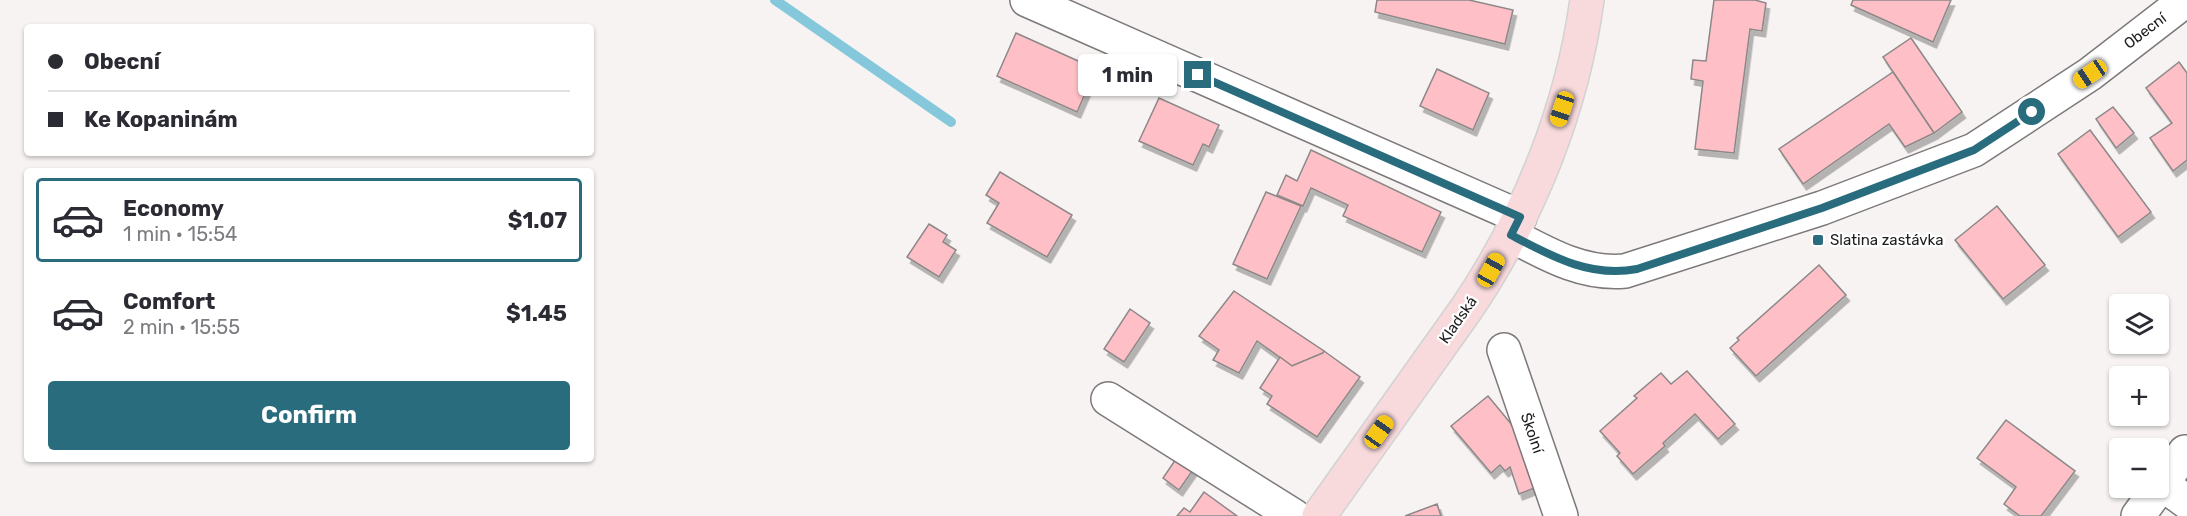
<!DOCTYPE html>
<html lang="en">
<head>
<meta charset="utf-8">
<style>
  :root { --surface:#fff; --page:#f7f7f7; --text:#2b2b33; --muted:#7c7c81; --line:#e1e1e2; --accent:#296c7e }
  body { margin:0; font-family:Rubik,sans-serif; background:var(--page); color:var(--text); height:100vh; display:flex; flex-direction:column; font-size:22px; white-space:nowrap }
  * { box-sizing:border-box; margin:0 }
  p { font-size:20px; color:var(--muted) }
  .icon { flex:none; width:33px; height:33px; fill:none; stroke:currentColor; stroke-width:2; stroke-linecap:round; stroke-linejoin:round }
  .map { position:relative; flex:1; overflow:hidden }
  .panel { position:absolute; left:24px; top:168px; width:570px; height:294px; display:flex; flex-direction:column; background:var(--surface); border-radius:6px; box-shadow:0 2px 4px #0004 }
  .panel>* { flex:none }
  .hud { position:absolute; left:24px; top:24px; width:570px; height:132px; border-radius:6px; box-shadow:0 2px 4px #0004; display:grid; align-content:center; height:132px; padding:0 24px; background:var(--surface) }
  .controls { position:absolute; left:2109px; top:294px; display:grid; gap:12px }
  .controls a { display:grid; place-items:center; width:60px; height:60px; border-radius:6px; background:var(--surface); box-shadow:0 2px 4px #0004; font-size:30px }
  .end { position:absolute; width:27px; height:27px; margin:-14px; border:8px solid #296c7e; background:#fff; box-shadow:0 0 0 3px #fff }
  .from { border-radius:50% }
  .bubble { position:absolute; height:42px; border-radius:6px; background:var(--surface); box-shadow:0 2px 4px #0004; font-size:20px; font-weight:700; line-height:42px; text-align:center }
  .car { position:absolute; width:18px; height:36px; margin:-18px -9px; border-radius:8px; box-shadow:0 0 4px 2px #0007; background:linear-gradient(#f5c518 24%,#345 0 40%,#f5c518 0 76%,#345 0 86%,#f5c518 0) }
  .hud b { display:flex; align-items:center; gap:21px; height:57px; font-size:22px }
  .hud b+b { border-top:2px solid var(--line) }
  .hud i { width:15px; height:15px; background:var(--text) }
  ul { padding:10px 0 0; list-style:none }
  li { display:flex; align-items:center; gap:18px; height:84px; margin:0 12px 9px; padding:0 12px; border:3px solid transparent; border-radius:6px }
  li div { flex:1 }
  li b { display:block; font-size:22px }
  li em { font-style:normal; font-weight:700 }
  li.current { border-color:var(--accent) }
  li>.icon { width:54px; height:54px; stroke-width:1.5 }
  .action { display:flex; gap:12px; margin-top:auto; padding:12px 24px }
  .action a { flex:1; height:69px; border-radius:6px; background:var(--accent); color:#fff; font-size:24px; font-weight:700; line-height:69px; text-align:center }
  .map>svg:first-child { display:block }
</style>
</head>
<body>
<div class="map">
<svg width="2187" height="516" viewBox="0 0 2187 516">
  <defs>
    <filter id="shadow"><feDropShadow dx="3.5" dy="6" stdDeviation="0" flood-color="#0004"/></filter>
  </defs>
  <rect width="100%" height="100%" fill="#f7f3f3"/>
  <g fill="none" stroke-linecap="round" stroke-linejoin="round">
    <path stroke="#86c8db" stroke-width="10" d="M775,0L951,122"/>
  </g>
  <g fill="#febfc6" stroke="#8c8888" stroke-width="1.5" filter="url(#shadow)">
    <path d="M1377,0H1469L1513,10L1505,44L1375,12Z"/>
    <path d="M1714,0H1755L1766,3L1762,31L1750,29L1734,153L1695,149L1703,81L1691,79L1693,60L1706,61Z"/>
    <path d="M1853,0H1951L1933,42L1851,5Z"/>
    <path d="M1016,33L1096,69L1077,112L997,76Z"/>
    <path d="M1911,38L1962,112L1934,133L1883,57Z"/>
    <path d="M2179,62L2187,73V160L2173,171L2150,138L2172,123L2146,88Z"/>
    <path d="M1437,69L1489,93L1473,130L1420,106Z"/>
    <path d="M1893,72L1934,133L1905,147L1889,124L1803,184L1779,149Z"/>
    <path d="M1159,98L1219,125L1209,147L1203,144L1193,165L1139,141Z"/>
    <path d="M2113,107L2134,133L2116,148L2096,119Z"/>
    <path d="M2090,130L2151,212L2118,237L2058,154Z"/>
    <path d="M1311,150L1441,212L1422,252L1343,216L1348,205L1311,188L1303,206L1277,195L1286,175L1297,181Z"/>
    <path d="M1000,172L1072,215L1047,257L987,223L999,203L986,195Z"/>
    <path d="M1266,192L1301,206L1267,279L1233,264Z"/>
    <path d="M1997,206L2045,265L2003,299L1955,240Z"/>
    <path d="M929,224L947,235L943,242L956,250L939,277L907,257Z"/>
    <path d="M1819,265L1846,295L1756,376L1730,348L1739,340L1737,338Z"/>
    <path d="M1234,291L1324,351L1323,353L1292,366L1257,341L1239,373L1213,360L1219,350L1199,336Z"/>
    <path d="M1130,309L1150,323L1124,362L1104,349Z"/>
    <path d="M1324,351L1360,377L1317,437L1267,404L1272,396L1260,388L1280,357L1292,366L1323,353Z"/>
    <path d="M1687,371L1735,424L1718,439L1695,414L1663,443L1665,446L1633,474L1617,456L1620,453L1600,431L1637,398L1634,396L1661,373L1671,384Z"/>
    <path d="M1488,396L1517,431L1537,487L1519,494L1510,467L1505,471L1500,465L1491,473L1451,426Z"/>
    <path d="M2006,420L2075,471L2041,516H2020L2004,504L2016,487L1977,458Z"/>
    <path d="M1178,456L1195,467L1179,490L1163,478Z"/>
    <path d="M1204,492L1237,516H1177L1184,508L1190,512Z"/>
    <path d="M1437,504L1441,516H1405Z"/>
  </g>
  <g fill="none" stroke-linecap="round" stroke-linejoin="round">
    <g stroke="#7d797a" stroke-width="36">
      <g id="minor">
        <path d="M1027,0L1520,217"/>
        <path d="M1511,235C1547,254 1583,275 1625,271L1822,208L1974,150L2090,74L2186,0"/>
        <path d="M1504,350L1561,516"/>
        <path d="M1108,399L1294,516"/>
        <path d="M2162,484L2187,502"/>
        <path d="M2138,516L2185,452"/>
      </g>
    </g>
    <g stroke="#d2d2d2" stroke-width="36">
      <path id="major" d="M1319,516L1467,308C1529,216 1572,109 1587,0"/>
    </g>
    <use href="#minor" stroke="#fff" stroke-width="33"/>
    <use href="#major" stroke="#f8dadd" stroke-width="33"/>
  </g>
  <g fill="none" stroke-linecap="round" stroke-linejoin="round">
    <path stroke="#296c7e" stroke-width="8" d="M1198,75L1520,217L1511,235C1551,256 1590,278 1637,269L1822,208L1974,150L2032,112"/>
  </g>
  <rect fill="#296c7e" stroke="#fff" stroke-width="2" x="1812" y="234" width="12" height="12" rx="3"/>
  <g text-anchor="middle" dominant-baseline="central" stroke-width="4.5" stroke-linejoin="round" paint-order="stroke">
    <g font-size="15" fill="#1e1d1d" stroke="#fff">
      <text transform="translate(2145 31) rotate(-37)">Obecní</text>
      <text transform="translate(1458 320) rotate(-55)">Kladská</text>
      <text transform="translate(1532 433) rotate(71)">Školní</text>
    </g>
    <g font-size="15" fill="#1e1d1d" stroke="#fff" text-anchor="start">
      <text x="1830" y="240">Slatina zastávka</text>
    </g>
  </g>
</svg>
<div class="controls">
<a><svg class="icon" aria-label="layers" viewBox="0 0 24 24"><path d="M12 4l9 5-9 5-9-5zM3 14l9 5 9-5"/></svg></a>
<a>+</a>
<a>−</a>
</div>
<i class="end from" style="left:2032px;top:112px"></i>
<i class="end" style="left:1198px;top:75px"></i>
<div class="bubble" style="left:1078px;top:54px;width:99px">1 min</div>
<i class="car" style="left:2090px;top:74px;rotate:236deg"></i>
<i class="car" style="left:1562px;top:109px;rotate:198deg"></i>
<i class="car" style="left:1491px;top:270px;rotate:29deg"></i>
<i class="car" style="left:1379px;top:432px;rotate:35deg"></i>
<div class="hud">
<b><i class="from"></i>Obecní</b>
<b><i></i>Ke Kopaninám</b>
</div>
<section class="panel">
<ul>
<li class="current"><svg class="icon" aria-label="car" viewBox="0 0 24 24"><path d="M5 17H2v-5l4-1 3-4h7l3 4 3 1v5h-3M9 17h6M6 11h13"/><circle cx="7" cy="17" r="2"/><circle cx="17" cy="17" r="2"/></svg><div><b>Economy</b><p>1 min · 15:54</p></div><em>$1.07</em></li>
<li><svg class="icon" aria-label="car" viewBox="0 0 24 24"><path d="M5 17H2v-5l4-1 3-4h7l3 4 3 1v5h-3M9 17h6M6 11h13"/><circle cx="7" cy="17" r="2"/><circle cx="17" cy="17" r="2"/></svg><div><b>Comfort</b><p>2 min · 15:55</p></div><em>$1.45</em></li>
</ul>
<div class="action"><a>Confirm</a></div>
</section>
</div>
</body>
</html>
